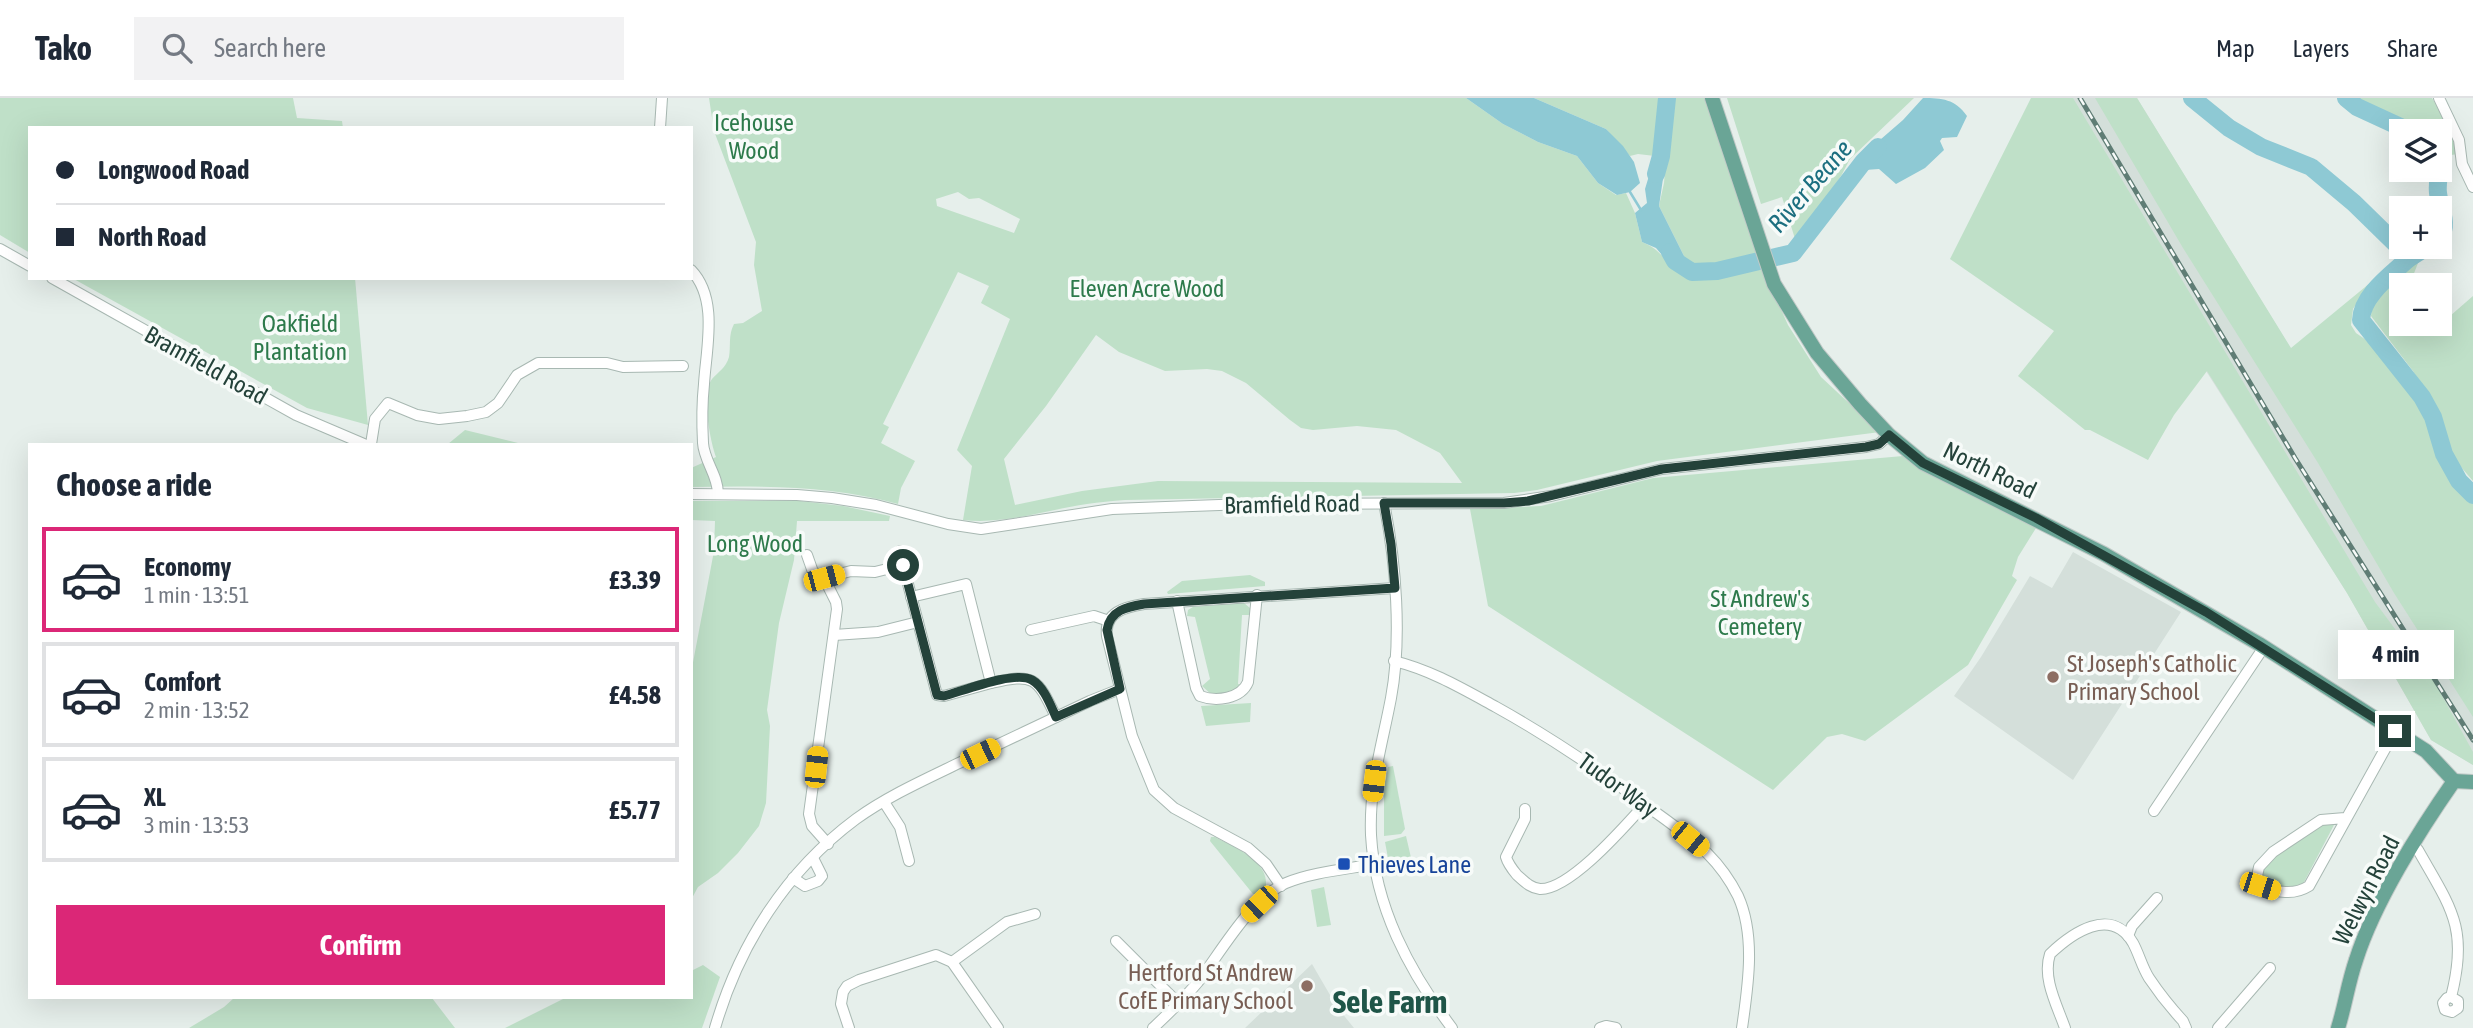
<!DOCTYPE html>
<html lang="en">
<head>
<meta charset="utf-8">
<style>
  :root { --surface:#fff; --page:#f2f2f3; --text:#1f2937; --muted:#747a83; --line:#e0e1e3; --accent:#db2777 }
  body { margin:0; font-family:"Asap Condensed",sans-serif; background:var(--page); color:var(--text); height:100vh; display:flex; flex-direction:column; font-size:26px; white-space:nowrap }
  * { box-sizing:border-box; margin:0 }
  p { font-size:23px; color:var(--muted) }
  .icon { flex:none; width:38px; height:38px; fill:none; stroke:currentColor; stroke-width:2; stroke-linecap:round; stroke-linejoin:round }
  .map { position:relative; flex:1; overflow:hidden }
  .panel { position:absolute; left:28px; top:345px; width:665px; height:556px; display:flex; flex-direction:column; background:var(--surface); border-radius:0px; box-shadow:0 7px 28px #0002 }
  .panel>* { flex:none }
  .top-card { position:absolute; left:28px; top:28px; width:665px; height:154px; border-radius:0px; box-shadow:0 7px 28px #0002; display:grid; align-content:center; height:154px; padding:0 28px; background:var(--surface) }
  .fabs { position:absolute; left:2389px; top:21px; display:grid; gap:14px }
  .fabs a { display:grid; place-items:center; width:63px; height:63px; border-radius:0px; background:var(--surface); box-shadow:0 7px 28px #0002; font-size:35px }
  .end { position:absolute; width:32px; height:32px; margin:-16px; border:9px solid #24423a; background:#fff; box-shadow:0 0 0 4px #fff }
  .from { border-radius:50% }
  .bubble { position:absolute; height:49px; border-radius:0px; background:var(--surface); box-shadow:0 7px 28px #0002; font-size:23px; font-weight:700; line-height:49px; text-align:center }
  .car { position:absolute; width:21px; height:42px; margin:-21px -10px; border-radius:9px; box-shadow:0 0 5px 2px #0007; background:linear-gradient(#f5c518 24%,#345 0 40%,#f5c518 0 76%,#345 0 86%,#f5c518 0) }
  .top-card b { display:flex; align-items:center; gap:24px; height:66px; font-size:26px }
  .top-card b+b { border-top:2px solid var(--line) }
  .top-card i { width:18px; height:18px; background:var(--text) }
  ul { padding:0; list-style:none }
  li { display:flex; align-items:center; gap:21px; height:105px; margin:0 14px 10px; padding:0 14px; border:4px solid var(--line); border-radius:0px }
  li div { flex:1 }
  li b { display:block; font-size:26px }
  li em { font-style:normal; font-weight:700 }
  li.selected { border-color:var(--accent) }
  li>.icon { width:63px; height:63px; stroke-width:1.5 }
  h2 { padding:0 28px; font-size:32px; line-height:84px }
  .action { display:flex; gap:14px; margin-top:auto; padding:14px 28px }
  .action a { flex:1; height:80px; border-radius:0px; background:var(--accent); color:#fff; font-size:28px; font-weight:700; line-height:80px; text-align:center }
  header { display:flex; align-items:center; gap:42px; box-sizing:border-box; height:98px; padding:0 35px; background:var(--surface); border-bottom:2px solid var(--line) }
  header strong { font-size:33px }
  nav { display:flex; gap:38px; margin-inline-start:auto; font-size:24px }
  .search { width:490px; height:63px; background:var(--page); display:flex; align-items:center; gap:18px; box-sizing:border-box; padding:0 24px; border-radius:0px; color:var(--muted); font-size:26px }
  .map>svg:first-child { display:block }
</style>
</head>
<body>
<header>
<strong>Tako</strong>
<div class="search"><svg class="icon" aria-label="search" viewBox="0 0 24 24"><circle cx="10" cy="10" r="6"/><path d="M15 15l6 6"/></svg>Search here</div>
<nav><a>Map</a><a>Layers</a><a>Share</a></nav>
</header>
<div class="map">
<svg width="2473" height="930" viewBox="0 0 2473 930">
  <rect width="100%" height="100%" fill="#e6efeb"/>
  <g fill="#d4dfda">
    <path d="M2040,0H2137L2291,251L2473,526V667L2431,642L2347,495L2206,273Z"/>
    <path d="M2073,454L2181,514L2073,682L1954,598L1981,559L2030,478L2052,490Z"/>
    <path d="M1312,866L1337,909L1354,930H1245Z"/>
  </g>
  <g fill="#bfe0c8" fill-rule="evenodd">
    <path d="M0,0H293L297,20L342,23L343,30H30V155L0,137Z"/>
    <path d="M709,0H1466L1503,26L1538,44L1577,58L1598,85L1616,97L1626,95L1635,115L1642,144C1657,150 1662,158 1673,169C1688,185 1713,179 1732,172L1724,170L1723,166L1704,168L1688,166L1659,108L1664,85L1671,0H1708L1765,176L1788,227L1821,279L1880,334L1657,363L1537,392L1514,395L1125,402C1112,403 1099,404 1087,406C1046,412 1004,427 963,422L972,368L957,352L1010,221L981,205L989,188L958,174L883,326L889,329L881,345L915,363L901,390L898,406C831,387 760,388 691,389V370L716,359C710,342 701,296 712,281C718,274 726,270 729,259C731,248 728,237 734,226L743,225L762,213L754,167L756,144L714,33ZM958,94L969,101L979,100L1020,121L1014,135L937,108L936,101ZM1096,237L1119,254L1165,273L1207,271L1222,273L1246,285L1290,322L1301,330L1313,332L1357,328L1396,332L1440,355L1462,385L1158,383L1082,393L1015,407L1004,361L1046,308Z"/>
    <path d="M1534,0H1663L1657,54L1655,58L1638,56L1630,58L1606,31Z"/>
    <path d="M1727,0H1914L1850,61L1841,78L1796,144L1782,99L1761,106Z"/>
    <path d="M2031,0H2073L2375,504L2435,585L2473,654V667L2431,642L2347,495L2207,273L2174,317L2148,362L2090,332H2085L2018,278L2054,233L1950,161Z"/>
    <path d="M2095,0H2137L2291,250L2370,185L2353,211L2351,227L2356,235L2372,246L2402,280L2420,306L2438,359L2447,375L2473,405V619L2394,495L2318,365L2183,150Z"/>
    <path d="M2352,0H2432L2443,18L2458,56L2444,58L2440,47V33H2420Z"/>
    <path d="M2420,160L2411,183L2415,187H2401V226H2440V209L2450,218L2473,198V383L2449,355L2434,309L2413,273L2371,218C2372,198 2404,171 2420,160Z"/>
    <path d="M72,180H355L368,327L307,310Z"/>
    <path d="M465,332L522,346H448Z"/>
    <path d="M1903,358L2036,430L2018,459L2012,478L2017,482L1968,567L1865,643L1842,636L1827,639L1773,692L1488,508L1470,411L1541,408L1653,380Z"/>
    <path d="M691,403H800L843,408L890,418L889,423H797L794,462L779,525L767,612L770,628L766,705L759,728L738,755L718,775L698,789L691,802V575L714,453L715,423L691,422Z"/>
    <path d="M1250,477L1265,484V488L1168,496L1167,494L1182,483Z"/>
    <path d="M1244,505L1250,510L1251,517H1242L1238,586L1245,587L1243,592L1212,597L1202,588L1210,581L1195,519L1187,518L1188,512L1193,509Z"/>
    <path d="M1251,605L1250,624L1206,628L1201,608Z"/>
    <path d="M1393,668L1405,731L1401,736L1384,738V692L1388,669Z"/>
    <path d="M2325,725L2334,727L2303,786C2291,792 2280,789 2267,786L2261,779C2267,755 2305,738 2325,725Z"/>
    <path d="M1406,738L1412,764L1390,771L1385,744Z"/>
    <path d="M1211,739H1215C1234,749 1269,763 1266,788L1257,796H1253L1210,743Z"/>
    <path d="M1324,789L1331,827L1317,829L1311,792Z"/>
    <path d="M703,867L720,879L702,930H505L565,900H691V873Z"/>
    <path d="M234,900H432L455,930H189L224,909Z"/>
  </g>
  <g fill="#8ec9d4">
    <path d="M1466,0H1534L1606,31L1623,48L1634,64L1640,85L1630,94L1617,97L1598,85L1577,58L1538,44L1503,26Z"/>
    <path d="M1923,0C1942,0 1955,1 1967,18L1957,39L1942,40L1940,43L1944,52L1925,70L1896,86L1879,71L1865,72L1858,61L1903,22Z"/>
    <path d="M1667,53L1659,108L1688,166L1683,174L1675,172L1656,150L1642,144L1635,115L1647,105L1645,91L1655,58Z"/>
  </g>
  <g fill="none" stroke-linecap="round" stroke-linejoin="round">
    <path stroke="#8ec9d4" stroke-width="2.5" d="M1630,94L1641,112"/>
    <g stroke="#8ec9d4" stroke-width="18">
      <path d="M2192,0L2229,30L2261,49L2311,69L2354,105L2398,148L2408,161C2391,177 2362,197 2361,222L2422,299L2433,319L2444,356L2459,383L2473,397"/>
      <path d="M2346,0L2357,9L2409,33"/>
      <path d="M2439,72C2439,79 2437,88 2438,95C2440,111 2449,125 2440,140"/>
      <path d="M1656,76L1661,58L1667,0"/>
      <path d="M1670,154L1675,163L1692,174L1717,173L1793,155L1864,63L1878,49"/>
      <path d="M2408,161L2427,149"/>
    </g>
    <g stroke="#a8b8b2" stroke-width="12">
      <g id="minor">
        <path d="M2439,0L2459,42L2462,66L2473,89"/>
        <path d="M660,30L662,0"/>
        <path d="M0,151L30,168"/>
        <path d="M691,172C719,201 706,251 704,286C702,305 702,326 703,345C704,363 718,377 718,396"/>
        <path d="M52,180L296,317L364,346"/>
        <path d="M371,346L375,321L388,305L417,317L439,321L467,318L486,314L498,305L517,277L538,265H607L623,269L683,268"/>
        <path d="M691,396L797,397L832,400L876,407L948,426L981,431L1112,411L1246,406L1504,405L1551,398L1662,371L1866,349L1879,346L1889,337"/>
        <path d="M1384,405C1396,464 1402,541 1391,600C1382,648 1369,687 1371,737C1375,809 1409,873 1452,930"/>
        <path d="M900,453L903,467"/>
        <path d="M807,457L813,474L824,480L851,473L875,474L903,467L918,524L878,534L834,537"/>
        <path d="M824,480L836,504L837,511L809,716L812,728L828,746"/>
        <path d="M911,499L966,486L991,585C1034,575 1037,579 1056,619"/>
        <path d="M1177,503L1196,590L1200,598C1216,604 1241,601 1248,584L1257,497"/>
        <path d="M918,524L937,597L944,598L991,585"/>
        <path d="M1031,532L1094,518L1109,523"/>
        <path d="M1394,563C1431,572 1463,591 1496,609C1550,639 1599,672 1648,709C1668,723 1689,738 1707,755C1719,767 1730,782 1738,798C1756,838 1748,888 1742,930"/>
        <path d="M884,704L900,729L909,763"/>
        <path d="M1525,711V721L1506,759C1508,766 1512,771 1517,777C1524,783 1530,790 1540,791C1570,792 1625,728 1645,706"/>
        <path d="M2154,713L2264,549"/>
        <path d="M2345,720L2321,722L2273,754L2259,769L2257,778L2260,788C2278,794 2293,798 2309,788L2395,633"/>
        <path d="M2413,748L2418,752C2451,810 2469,830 2451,899L2447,900L2443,905L2445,912L2452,914L2458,910V903L2451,899"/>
        <path d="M793,780L805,788L818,783L822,778L813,760"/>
        <path d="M1281,788L1266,766L1248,750L1174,710L1154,692L1132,638L1107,538C1104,514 1125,509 1144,506L1395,490"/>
        <path d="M2128,838L2132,828L2157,800"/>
        <path d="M1116,843L1179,906"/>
        <path d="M952,864L1007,824L1035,816"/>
        <path d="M715,930C739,847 786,773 856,721C888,698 924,682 959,665C1003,644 1046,624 1090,603L1120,591"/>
        <path d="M849,930L841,906L843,894L847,888L859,882L936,857L952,864L998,930"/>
        <path d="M1153,930C1169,915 1184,901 1198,884C1221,854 1251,800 1286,785C1312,774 1348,771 1375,766"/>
        <path d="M1600,930L1606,928L1616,930"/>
        <path d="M2065,930C2057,907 2042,880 2050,856C2071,836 2111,807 2133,845C2139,856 2142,869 2149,880C2159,895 2171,910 2183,923L2186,930"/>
        <path d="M2218,930L2270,870"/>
      </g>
    </g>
    <g stroke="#c2cac8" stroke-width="16">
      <g id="major">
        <path d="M1712,0L1774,186L1817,255L1860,306L1889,337L1923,365L2104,456L2259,546L2426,653L2454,683"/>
        <path d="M2454,683L2473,684"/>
        <path d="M2338,930C2345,908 2348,885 2356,862C2374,805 2419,733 2454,683"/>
      </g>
    </g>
    <use href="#minor" stroke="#fff" stroke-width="10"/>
    <use href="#major" stroke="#6aa596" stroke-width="14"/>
    <g stroke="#5f7d75" stroke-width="5">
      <path id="rail" d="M2080,0L2295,360L2473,642"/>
    </g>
    <use href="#rail" stroke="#f7fbf9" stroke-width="2.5" stroke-dasharray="8" stroke-linecap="butt"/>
  </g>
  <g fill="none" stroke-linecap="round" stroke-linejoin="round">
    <path stroke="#24423a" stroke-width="9" d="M903,467L937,597L944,598C963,593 1015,572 1032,582C1044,589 1050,606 1056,619L1120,591L1107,532C1110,512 1127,509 1144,506L1395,490L1391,446L1384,405H1504L1528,403L1662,371L1866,349L1879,346L1889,337L1923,365L2036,420L2206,514L2395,633"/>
  </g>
  <g fill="#8d6e63" stroke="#f7fbf9" stroke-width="2.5">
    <circle cx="2053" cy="579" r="7"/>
    <circle cx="1307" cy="888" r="7"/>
  </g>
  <rect fill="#1a4fb4" stroke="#f7fbf9" stroke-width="2.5" x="1337" y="759" width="14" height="14" rx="3.5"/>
  <g text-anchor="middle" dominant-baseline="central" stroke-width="7" stroke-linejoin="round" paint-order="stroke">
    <g font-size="24" fill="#2d7a4b" stroke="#f7fbf9">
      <text x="754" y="24">Icehouse<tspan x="754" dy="28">Wood</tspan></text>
      <text x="1147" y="190">Eleven Acre Wood</text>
      <text x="300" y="225">Oakfield<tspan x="300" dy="28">Plantation</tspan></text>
      <text x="755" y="445">Long Wood</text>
      <text x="1760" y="500">St Andrew's<tspan x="1760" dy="28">Cemetery</tspan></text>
    </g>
    <g font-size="24" fill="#24423a" stroke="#f7fbf9">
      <text transform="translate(206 267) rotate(29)">Bramfield Road</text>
      <text transform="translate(1990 372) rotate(26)">North Road</text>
      <text transform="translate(1292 406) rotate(-1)">Bramfield Road</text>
      <text transform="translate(1618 687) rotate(36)">Tudor Way</text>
      <text transform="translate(2366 792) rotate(-63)">Welwyn Road</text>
    </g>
    <g font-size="24" fill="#785e54" stroke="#f7fbf9" text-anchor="start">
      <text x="2067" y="565">St Joseph's Catholic<tspan x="2067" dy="28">Primary School</tspan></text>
      <text x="1293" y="874" text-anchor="end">Hertford St Andrew<tspan x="1293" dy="28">CofE Primary School</tspan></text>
    </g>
    <g font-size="24" fill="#164399" stroke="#f7fbf9" text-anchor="start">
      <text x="1358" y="766">Thieves Lane</text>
    </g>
    <g font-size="26" font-style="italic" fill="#1c6f80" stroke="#f7fbf9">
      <text transform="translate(1810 88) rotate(-49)">River Beane</text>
    </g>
    <g font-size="32" font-weight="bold" fill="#1f5548" stroke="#f7fbf9">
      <text x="1390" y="903">Sele Farm</text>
    </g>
  </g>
</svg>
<div class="fabs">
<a><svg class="icon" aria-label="layers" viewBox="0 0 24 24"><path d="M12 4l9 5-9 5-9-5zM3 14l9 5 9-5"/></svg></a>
<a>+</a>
<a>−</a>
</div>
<i class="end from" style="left:903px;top:467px"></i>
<i class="end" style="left:2395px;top:633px"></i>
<div class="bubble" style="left:2338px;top:532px;width:116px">4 min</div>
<i class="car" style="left:824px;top:480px;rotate:75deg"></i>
<i class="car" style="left:980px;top:656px;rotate:64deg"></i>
<i class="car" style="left:816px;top:669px;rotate:6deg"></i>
<i class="car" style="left:1374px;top:683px;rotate:187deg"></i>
<i class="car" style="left:1690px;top:741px;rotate:129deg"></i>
<i class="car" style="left:2260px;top:788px;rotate:108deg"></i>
<i class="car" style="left:1259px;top:806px;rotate:226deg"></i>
<div class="top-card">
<b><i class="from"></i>Longwood Road</b>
<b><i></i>North Road</b>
</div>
<section class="panel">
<h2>Choose a ride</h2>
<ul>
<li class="selected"><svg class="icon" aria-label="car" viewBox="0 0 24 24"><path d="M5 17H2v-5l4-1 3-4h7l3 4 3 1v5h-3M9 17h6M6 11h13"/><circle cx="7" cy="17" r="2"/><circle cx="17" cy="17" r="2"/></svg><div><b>Economy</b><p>1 min · 13:51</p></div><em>£3.39</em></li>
<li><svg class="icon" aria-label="car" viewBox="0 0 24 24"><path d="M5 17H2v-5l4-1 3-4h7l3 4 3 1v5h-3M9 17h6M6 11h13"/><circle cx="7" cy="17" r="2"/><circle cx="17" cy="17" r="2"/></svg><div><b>Comfort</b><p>2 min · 13:52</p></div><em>£4.58</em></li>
<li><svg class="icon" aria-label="car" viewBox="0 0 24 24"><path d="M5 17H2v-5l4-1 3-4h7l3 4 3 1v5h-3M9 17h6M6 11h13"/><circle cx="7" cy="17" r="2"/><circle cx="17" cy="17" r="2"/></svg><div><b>XL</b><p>3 min · 13:53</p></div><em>£5.77</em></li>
</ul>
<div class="action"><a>Confirm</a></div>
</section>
</div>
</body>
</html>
